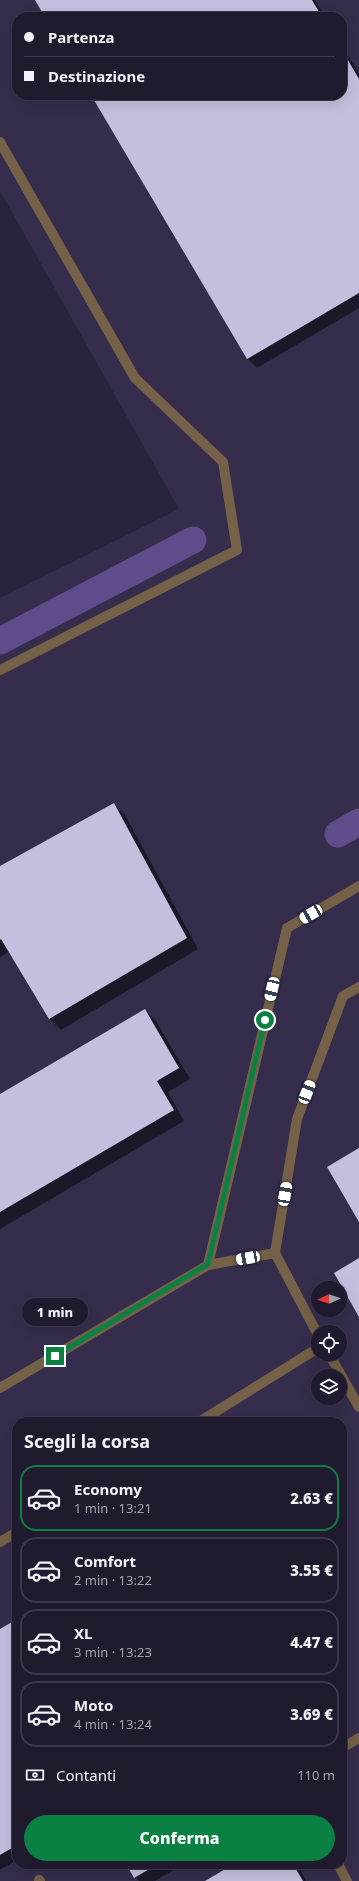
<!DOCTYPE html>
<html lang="it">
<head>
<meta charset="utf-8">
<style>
  :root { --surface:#201a2e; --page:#2d273a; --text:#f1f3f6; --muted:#a2a1aa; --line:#3d384a; --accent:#0b8043 }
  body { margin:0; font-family:"Noto Sans",sans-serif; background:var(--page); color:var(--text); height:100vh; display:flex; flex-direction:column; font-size:15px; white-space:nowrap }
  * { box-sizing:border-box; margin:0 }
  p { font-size:13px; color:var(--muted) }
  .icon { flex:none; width:22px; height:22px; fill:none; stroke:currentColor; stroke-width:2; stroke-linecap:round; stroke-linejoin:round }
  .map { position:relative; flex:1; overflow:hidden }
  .panel { position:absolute; left:12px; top:1417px; width:335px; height:452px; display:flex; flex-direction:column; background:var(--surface); border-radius:16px; box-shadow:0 4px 16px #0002,0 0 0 1px var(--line) }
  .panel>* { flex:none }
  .top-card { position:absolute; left:12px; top:12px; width:335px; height:88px; border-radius:16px; box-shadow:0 4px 16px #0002,0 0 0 1px var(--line); display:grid; align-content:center; height:88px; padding:0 12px; background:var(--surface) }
  .needle { width:26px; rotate:267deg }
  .buttons { position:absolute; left:311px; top:1281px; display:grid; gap:8px }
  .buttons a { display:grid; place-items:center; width:36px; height:36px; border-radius:50%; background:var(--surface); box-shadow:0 4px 16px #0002,0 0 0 1px var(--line); font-size:20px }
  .end { position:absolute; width:18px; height:18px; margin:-9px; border:5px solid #0b8043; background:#fff; box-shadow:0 0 0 2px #fff }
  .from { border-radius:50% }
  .bubble { position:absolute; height:28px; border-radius:14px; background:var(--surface); box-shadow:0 4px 16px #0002,0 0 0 1px var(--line); font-size:13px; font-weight:800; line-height:28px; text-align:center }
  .car { position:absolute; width:12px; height:24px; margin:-12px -6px; border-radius:5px; box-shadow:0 0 3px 1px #0007; background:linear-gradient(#fff 24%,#345 0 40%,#fff 0 76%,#345 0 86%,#fff 0) }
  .top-card b { display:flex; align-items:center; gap:14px; height:38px; font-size:15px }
  .top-card b+b { border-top:1px solid var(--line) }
  .top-card i { width:10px; height:10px; background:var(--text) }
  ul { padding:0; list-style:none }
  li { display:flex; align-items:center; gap:12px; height:66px; margin:0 8px 6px; padding:0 4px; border:2px solid var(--line); border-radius:16px }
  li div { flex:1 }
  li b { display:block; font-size:15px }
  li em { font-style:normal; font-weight:800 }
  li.selected { border-color:var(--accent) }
  li>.icon { width:36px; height:36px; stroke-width:1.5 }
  h2 { padding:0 12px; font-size:18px; line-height:48px }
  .pay { display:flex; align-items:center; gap:10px; height:44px; padding:0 12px; font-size:15px }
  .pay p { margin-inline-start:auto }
  .cta { display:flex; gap:8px; margin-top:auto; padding:8px 12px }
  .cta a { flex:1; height:46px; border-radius:24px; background:var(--accent); color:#fff; font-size:16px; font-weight:800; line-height:46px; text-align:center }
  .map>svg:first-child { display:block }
</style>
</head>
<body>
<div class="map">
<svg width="359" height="1881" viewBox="0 0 359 1881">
  <rect width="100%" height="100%" fill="#2a233d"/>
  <path fill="#362d4c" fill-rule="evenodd" d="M0,0H359V1881H0V598L179,509L0,191ZM17,17H342V95H17ZM318,1288H340V1310H318ZM318,1332H340V1354H318ZM318,1376H340V1398H318ZM17,1422H342V1864H17Z"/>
  <g fill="#0007">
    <path d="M36,0H315L325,17H46Z"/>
    <path d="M342,45L359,74V308L257,368L248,359L92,95H342Z"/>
    <path d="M114,804L125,815L198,949L61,1030L50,1019L10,951L0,957V868Z"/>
    <path d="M145,1010L156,1021L190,1079L168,1092L184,1121L0,1229V1095Z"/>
    <path d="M17,1620V1860L0,1870V1627L1,1630Z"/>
    <path d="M127,1864H184L155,1881H139Z"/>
    <path d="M236,1864H297L306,1881H207Z"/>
  </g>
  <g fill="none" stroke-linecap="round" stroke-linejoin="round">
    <g stroke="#5f4c8b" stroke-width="27">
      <path d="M0,641L193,540"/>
      <path d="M338,834L359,822"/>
    </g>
  </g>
  <g fill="#c6bedf">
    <path d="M35,0H312L322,17H45Z"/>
    <path d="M342,50L359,79V293L247,359L91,95H342Z"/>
    <path d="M114,803L187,938L49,1019L1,939L0,940V866Z"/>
    <path d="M145,1009L179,1068L157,1081L174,1110L0,1212V1094Z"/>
    <path d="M359,1148V1222L327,1167Z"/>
    <path d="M359,1258V1317L334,1273Z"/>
    <path d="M17,1619V1845L0,1855V1629Z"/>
    <path d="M126,1864H158L134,1878Z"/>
    <path d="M234,1864H293L303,1881H205Z"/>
  </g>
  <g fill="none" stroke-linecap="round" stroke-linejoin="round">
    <g stroke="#746147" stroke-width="10">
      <path d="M0,142L135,378L223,462L237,550L0,670"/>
      <path d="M275,1253L297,1119L343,996L359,987"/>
      <path d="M329,1354L359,1407"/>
      <path d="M0,1388L208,1265L275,1253L318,1335"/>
      <path d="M199,1422L318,1348"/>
      <path d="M0,1542L17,1532"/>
      <path d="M342,1748L359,1738"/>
      <path d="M338,1864L347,1881"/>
      <path d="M39,1880L40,1881"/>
    </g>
    <path stroke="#746147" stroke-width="10" d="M208,1265L287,928L359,886"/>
  </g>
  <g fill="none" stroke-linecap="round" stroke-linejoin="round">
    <path stroke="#0b8043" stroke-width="5" d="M55,1356L208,1264L265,1020"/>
  </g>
</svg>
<div class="buttons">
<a><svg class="needle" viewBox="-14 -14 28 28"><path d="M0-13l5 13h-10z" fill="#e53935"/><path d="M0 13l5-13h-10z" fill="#a2a1aa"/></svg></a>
<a><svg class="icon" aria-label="locate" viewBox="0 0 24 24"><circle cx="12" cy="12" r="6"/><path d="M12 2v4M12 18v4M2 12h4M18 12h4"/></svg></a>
<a><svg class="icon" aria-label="layers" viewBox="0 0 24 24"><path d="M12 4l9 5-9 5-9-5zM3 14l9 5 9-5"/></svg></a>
</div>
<i class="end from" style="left:265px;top:1020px"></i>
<i class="end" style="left:55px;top:1356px"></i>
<div class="bubble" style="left:22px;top:1298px;width:66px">1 min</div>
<i class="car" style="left:311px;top:914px;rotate:240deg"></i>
<i class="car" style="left:272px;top:989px;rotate:193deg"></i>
<i class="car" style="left:307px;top:1092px;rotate:21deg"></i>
<i class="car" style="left:285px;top:1194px;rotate:10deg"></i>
<i class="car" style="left:248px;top:1258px;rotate:260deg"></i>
<div class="top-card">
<b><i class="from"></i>Partenza</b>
<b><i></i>Destinazione</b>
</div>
<section class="panel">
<h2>Scegli la corsa</h2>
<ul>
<li class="selected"><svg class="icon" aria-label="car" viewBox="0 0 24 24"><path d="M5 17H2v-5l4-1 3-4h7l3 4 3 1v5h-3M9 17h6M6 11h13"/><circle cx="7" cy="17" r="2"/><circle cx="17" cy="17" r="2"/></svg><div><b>Economy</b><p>1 min · 13:21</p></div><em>2.63 €</em></li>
<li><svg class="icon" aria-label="car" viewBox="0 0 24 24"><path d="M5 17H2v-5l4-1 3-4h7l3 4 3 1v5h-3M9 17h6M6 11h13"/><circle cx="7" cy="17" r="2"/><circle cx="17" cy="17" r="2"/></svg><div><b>Comfort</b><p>2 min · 13:22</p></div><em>3.55 €</em></li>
<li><svg class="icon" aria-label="car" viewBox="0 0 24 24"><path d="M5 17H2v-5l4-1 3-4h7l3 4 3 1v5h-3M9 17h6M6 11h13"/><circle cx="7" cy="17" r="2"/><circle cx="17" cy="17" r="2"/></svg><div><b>XL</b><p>3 min · 13:23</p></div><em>4.47 €</em></li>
<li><svg class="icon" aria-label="car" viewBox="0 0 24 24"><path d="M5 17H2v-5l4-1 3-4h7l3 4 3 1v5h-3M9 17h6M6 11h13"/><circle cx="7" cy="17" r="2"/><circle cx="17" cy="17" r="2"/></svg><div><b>Moto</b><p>4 min · 13:24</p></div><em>3.69 €</em></li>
</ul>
<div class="pay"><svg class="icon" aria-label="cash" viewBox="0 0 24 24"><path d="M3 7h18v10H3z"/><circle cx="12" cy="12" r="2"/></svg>Contanti<p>110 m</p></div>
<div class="cta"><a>Conferma</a></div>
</section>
</div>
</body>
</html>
